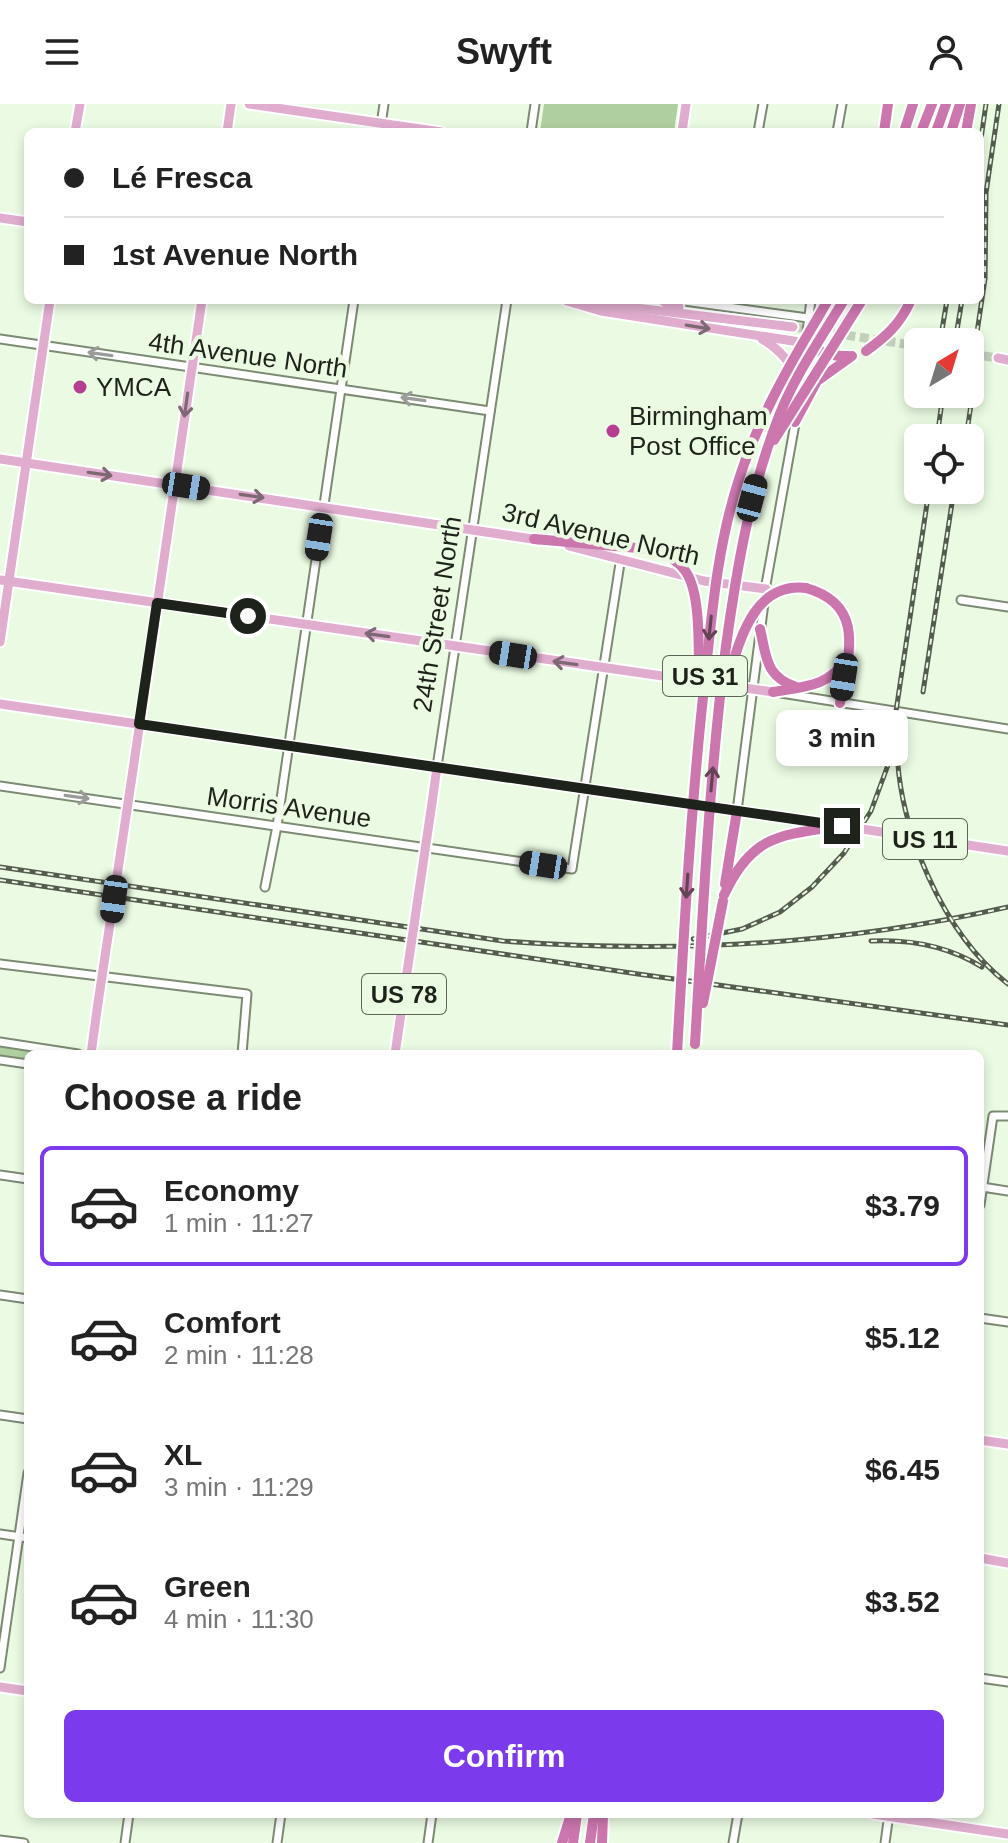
<!DOCTYPE html>
<html lang="en">
<head>
<meta charset="utf-8">
<style>
  :root { --surface:#fff; --page:#f2f2f2; --text:#222; --muted:#767676; --line:#e0e0e0; --accent:#7c3aed }
  body { margin:0; font-family:Helvetica,sans-serif; background:var(--page); color:var(--text); height:100vh; display:flex; flex-direction:column; font-size:30px; white-space:nowrap }
  * { box-sizing:border-box; margin:0 }
  p { font-size:26px; color:var(--muted) }
  .icon { flex:none; width:44px; height:44px; fill:none; stroke:currentColor; stroke-width:2; stroke-linecap:round; stroke-linejoin:round }
  .map { position:relative; flex:1; overflow:hidden }
  .side { position:absolute; left:24px; top:946px; width:960px; height:768px; display:flex; flex-direction:column; background:var(--surface); border-radius:12px; box-shadow:0 4px 12px #0003 }
  .side>* { flex:none }
  .top-card { position:absolute; left:24px; top:24px; width:960px; height:176px; border-radius:12px; box-shadow:0 4px 12px #0003; display:grid; align-content:center; height:176px; padding:0 40px; background:var(--surface) }
  .needle { width:52px; rotate:38deg }
  .controls { position:absolute; left:904px; top:224px; display:grid; gap:16px }
  .controls a { display:grid; place-items:center; width:80px; height:80px; border-radius:12px; background:var(--surface); box-shadow:0 4px 12px #0003; font-size:40px }
  .end { position:absolute; width:36px; height:36px; margin:-18px; border:10px solid #1d231a; background:#fff; box-shadow:0 0 0 4px #fff }
  .from { border-radius:50% }
  .bubble { position:absolute; height:56px; border-radius:12px; background:var(--surface); box-shadow:0 4px 12px #0003; font-size:26px; font-weight:800; line-height:56px; text-align:center }
  .car { position:absolute; width:24px; height:48px; margin:-24px -12px; border-radius:10px; box-shadow:0 0 6px 2px #0007; background:linear-gradient(#222 24%,#8ab4d8 0 40%,#222 0 76%,#8ab4d8 0 86%,#222 0) }
  .top-card b { display:flex; align-items:center; gap:28px; height:76px; font-size:30px }
  .top-card b+b { border-top:2px solid var(--line) }
  .top-card i { width:20px; height:20px; background:var(--text) }
  ul { padding:0; list-style:none }
  li { display:flex; align-items:center; gap:24px; height:120px; margin:0 16px 12px; padding:0 24px; border:4px solid transparent; border-radius:12px }
  li div { flex:1 }
  li b { display:block; font-size:30px }
  li em { font-style:normal; font-weight:800 }
  li.active { border-color:var(--accent) }
  li>.icon { width:72px; height:72px; stroke-width:1.5 }
  h2 { padding:0 40px; font-size:36px; line-height:96px }
  .primary-button { display:flex; gap:16px; margin-top:auto; padding:16px 40px }
  .primary-button a { flex:1; height:92px; border-radius:12px; background:var(--accent); color:#fff; font-size:32px; font-weight:800; line-height:92px; text-align:center }
  header { display:flex; justify-content:space-between; align-items:center; height:104px; padding:0 40px; background:var(--surface); font-size:36px; font-weight:800 }
  .map>svg:first-child { display:block }
</style>
</head>
<body>
<header><svg class="icon" aria-label="menu" viewBox="0 0 24 24"><path d="M4 6h16M4 12h16M4 18h16"/></svg>Swyft<svg class="icon" aria-label="person" viewBox="0 0 24 24"><circle cx="12" cy="8" r="4"/><path d="M4 21q1-7 8-7t8 7"/></svg></header>
<div class="map">
<svg width="1008" height="1739" viewBox="0 0 1008 1739">
  <rect width="100%" height="100%" fill="#ebfbe3"/>
  <g fill="#b0cfa0">
    <path d="M544,0H678L674,28H540Z"/>
    <path d="M0,942L55,950H28V955L0,951Z"/>
  </g>
  <g fill="none" stroke-linecap="round" stroke-linejoin="round">
    <g stroke="#c2d0bb" stroke-width="9" stroke-dasharray="9 4.5" stroke-linecap="butt">
      <path d="M793,223L918,242"/>
      <path d="M970,250L998,254"/>
    </g>
    <g stroke="#7c8a74" stroke-width="11">
      <g id="minor">
        <path d="M380,28L384,0"/>
        <path d="M531,28L535,0"/>
        <path d="M758,28L763,0"/>
        <path d="M837,28L842,0"/>
        <path d="M677,196L808,214"/>
        <path d="M0,235L490,307"/>
        <path d="M803,258L811,196"/>
        <path d="M765,486L796,314"/>
        <path d="M961,496L1008,503"/>
        <path d="M781,589L1008,625"/>
        <path d="M437,663L507,196"/>
        <path d="M0,682L572,765L621,453"/>
        <path d="M737,707L764,499"/>
        <path d="M265,783L277,722L354,196"/>
        <path d="M0,860L247,890L242,950"/>
        <path d="M0,938L78,950"/>
        <path d="M0,956L28,960"/>
        <path d="M0,1071L28,1075"/>
        <path d="M982,1083L1008,1087"/>
        <path d="M980,1101L993,1012H1008"/>
        <path d="M0,1191L28,1195"/>
        <path d="M980,1214L1008,1218"/>
        <path d="M0,1311L28,1315"/>
        <path d="M0,1430L28,1434"/>
        <path d="M0,1564L28,1369"/>
        <path d="M980,1574L1008,1578"/>
        <path d="M0,1736L24,1739"/>
        <path d="M125,1739L129,1710"/>
        <path d="M277,1739L281,1710"/>
        <path d="M428,1739L432,1710"/>
        <path d="M733,1739L738,1710"/>
        <path d="M885,1739L889,1710"/>
      </g>
    </g>
    <g stroke="#fff" stroke-width="13">
      <g id="major">
        <path d="M249,0L441,28"/>
        <path d="M75,28L80,0"/>
        <path d="M227,28L231,0"/>
        <path d="M682,28L686,0"/>
        <path d="M0,114L28,118"/>
        <path d="M662,196L667,200L679,203"/>
        <path d="M567,197L601,207L806,239"/>
        <path d="M586,198L793,223"/>
        <path d="M762,235C781,246 793,261 801,281"/>
        <path d="M998,254L1008,256"/>
        <path d="M0,355L539,436"/>
        <path d="M569,442L704,477L766,485"/>
        <path d="M0,476L773,588"/>
        <path d="M0,538L50,196"/>
        <path d="M0,600L835,721"/>
        <path d="M131,679L202,196"/>
        <path d="M432,699L437,663"/>
        <path d="M91,950L98,899"/>
        <path d="M980,1336L1008,1340"/>
        <path d="M980,1454L1008,1459"/>
        <path d="M0,1583L28,1587"/>
        <path d="M873,1710L1008,1730"/>
      </g>
    </g>
    <g stroke="#fff" stroke-width="14">
      <g id="highway">
        <path d="M884,28L888,0"/>
        <path d="M904,28L913,0"/>
        <path d="M921,28L932,0"/>
        <path d="M936,28L946,0"/>
        <path d="M951,28L960,0"/>
        <path d="M966,28L971,0"/>
        <path d="M817,215L828,196"/>
        <path d="M806,239C820,248 831,253 848,252"/>
        <path d="M795,318L817,277L852,252"/>
        <path d="M534,435L649,445"/>
        <path d="M806,484C867,501 848,552 840,599"/>
        <path d="M760,525C767,554 765,572 796,583"/>
        <path d="M773,588C800,583 831,583 844,556"/>
        <path d="M725,780L737,707"/>
        <path d="M724,791C752,730 781,731 842,722"/>
        <path d="M562,1739L571,1710"/>
        <path d="M573,1739L577,1710"/>
        <path d="M590,1739L594,1710"/>
        <path d="M602,1739L603,1710"/>
      </g>
    </g>
    <use href="#minor" stroke="#fff" stroke-width="7"/>
    <use href="#major" stroke="#e0adce" stroke-width="9"/>
    <use href="#highway" stroke="#cc76ae" stroke-width="10"/>
    <g stroke="#545c4f" stroke-width="5">
      <g id="rail">
        <path d="M980,42L986,0"/>
        <path d="M940,238L947,196"/>
        <path d="M955,238L962,196"/>
        <path d="M970,275L985,175L986,89L999,0"/>
        <path d="M937,334L943,290"/>
        <path d="M966,334L976,267"/>
        <path d="M923,588L954,386"/>
        <path d="M897,643C898,724 943,830 1008,880"/>
        <path d="M0,763L503,837C673,850 841,841 1008,803"/>
        <path d="M0,776L638,870L1008,921"/>
        <path d="M693,835L742,825L780,808L812,783L844,749L871,707L888,661L929,386"/>
        <path d="M871,837C911,835 948,842 982,863"/>
      </g>
    </g>
    <use href="#rail" stroke="#ebfbe3" stroke-width="2" stroke-dasharray="6" stroke-linecap="butt"/>
    <g stroke="#fff" stroke-width="13" stroke-linecap="butt">
      <g id="major-bridge">
        <path d="M842,722L1008,747"/>
        <path d="M98,899L131,679"/>
        <path d="M395,950L432,699"/>
      </g>
    </g>
    <g stroke="#fff" stroke-width="14" stroke-linecap="butt">
      <g id="highway-bridge">
        <path d="M866,247C887,232 900,220 911,196"/>
        <path d="M774,336L862,196"/>
        <path d="M649,445C664,450 677,455 686,468C702,492 698,551 699,580"/>
        <path d="M726,581C739,541 751,478 806,484"/>
        <path d="M703,899L723,797"/>
        <path d="M695,940C703,807 709,674 726,542C737,463 750,386 779,312C795,271 821,234 844,196"/>
        <path d="M677,950C684,825 691,700 705,575C712,507 718,438 740,372C758,317 787,265 817,215"/>
      </g>
    </g>
    <use href="#major-bridge" stroke="#e0adce" stroke-width="9"/>
    <use href="#highway-bridge" stroke="#cc76ae" stroke-width="10"/>
  </g>
  <defs><path id="oneway-shaft" d="M-6 0H5M1.5-3L5.5 0L1.5 3" fill="none" stroke-width="1.6" stroke-linecap="round" stroke-linejoin="round" transform="scale(2)"/></defs>
  <g stroke="#7e6874">
    <use href="#oneway-shaft" transform="translate(698 223) rotate(9)"/>
    <use href="#oneway-shaft" transform="translate(186 301) rotate(98)"/>
    <use href="#oneway-shaft" transform="translate(100 370) rotate(8)"/>
    <use href="#oneway-shaft" transform="translate(252 392) rotate(8)"/>
    <use href="#oneway-shaft" transform="translate(377 531) rotate(-172)"/>
    <use href="#oneway-shaft" transform="translate(565 559) rotate(-172)"/>
  </g>
  <g stroke="#999c98">
    <use href="#oneway-shaft" transform="translate(100 250) rotate(-172)"/>
    <use href="#oneway-shaft" transform="translate(413 295) rotate(-172)"/>
    <use href="#oneway-shaft" transform="translate(77 693) rotate(8)"/>
  </g>
  <g stroke="#634455">
    <use href="#oneway-shaft" transform="translate(710 524) rotate(96)"/>
    <use href="#oneway-shaft" transform="translate(712 675) rotate(-85)"/>
    <use href="#oneway-shaft" transform="translate(687 782) rotate(94)"/>
  </g>
  <g fill="none" stroke-linecap="round" stroke-linejoin="round">
    <path stroke="#1d231a" stroke-width="10" d="M248,512L157,499L139,620L842,722"/>
  </g>
  <g fill="#b63d92" stroke="#ebfbe3" stroke-width="3">
    <circle cx="80" cy="283" r="8"/>
    <circle cx="613" cy="327" r="8"/>
  </g>
  <g text-anchor="middle" dominant-baseline="central" stroke-width="8" stroke-linejoin="round" paint-order="stroke">
    <g fill="#ebfbe3" stroke="#5b6456" stroke-width="2">
      <rect x="663" y="552" width="84" height="40" rx="6"/>
      <rect x="883" y="715" width="84" height="40" rx="6"/>
      <rect x="362" y="870" width="84" height="40" rx="6"/>
    </g>
    <g font-size="24" font-weight="bold" fill="#1d231a">
      <text x="705" y="572">US 31</text>
      <text x="925" y="735">US 11</text>
      <text x="404" y="890">US 78</text>
    </g>
    <g font-size="26" fill="#1d231a" stroke="#ebfbe3">
      <text transform="translate(248 251) rotate(8)">4th Avenue North</text>
      <text transform="translate(601 430) rotate(13)">3rd Avenue North</text>
      <text transform="translate(437 510) rotate(-81)">24th Street North</text>
      <text transform="translate(289 703) rotate(8)">Morris Avenue</text>
    </g>
    <g font-size="26" fill="#1d231a" stroke="#ebfbe3" text-anchor="start">
      <text x="96" y="283">YMCA</text>
      <text x="629" y="312">Birmingham<tspan x="629" dy="30">Post Office</tspan></text>
    </g>
  </g>
</svg>
<div class="controls">
<a><svg class="needle" viewBox="-14 -14 28 28"><path d="M0-13l5 13h-10z" fill="#e53935"/><path d="M0 13l5-13h-10z" fill="#767676"/></svg></a>
<a><svg class="icon" aria-label="locate" viewBox="0 0 24 24"><circle cx="12" cy="12" r="6"/><path d="M12 2v4M12 18v4M2 12h4M18 12h4"/></svg></a>
</div>
<i class="end from" style="left:248px;top:512px"></i>
<i class="end" style="left:842px;top:722px"></i>
<div class="bubble" style="left:776px;top:606px;width:132px">3 min</div>
<i class="car" style="left:186px;top:382px;rotate:99deg"></i>
<i class="car" style="left:752px;top:394px;rotate:15deg"></i>
<i class="car" style="left:319px;top:433px;rotate:189deg"></i>
<i class="car" style="left:513px;top:551px;rotate:279deg"></i>
<i class="car" style="left:844px;top:573px;rotate:189deg"></i>
<i class="car" style="left:543px;top:761px;rotate:279deg"></i>
<i class="car" style="left:114px;top:795px;rotate:188deg"></i>
<div class="top-card">
<b><i class="from"></i>Lé Fresca</b>
<b><i></i>1st Avenue North</b>
</div>
<section class="side">
<h2>Choose a ride</h2>
<ul>
<li class="active"><svg class="icon" aria-label="car" viewBox="0 0 24 24"><path d="M5 17H2v-5l4-1 3-4h7l3 4 3 1v5h-3M9 17h6M6 11h13"/><circle cx="7" cy="17" r="2"/><circle cx="17" cy="17" r="2"/></svg><div><b>Economy</b><p>1 min · 11:27</p></div><em>$3.79</em></li>
<li><svg class="icon" aria-label="car" viewBox="0 0 24 24"><path d="M5 17H2v-5l4-1 3-4h7l3 4 3 1v5h-3M9 17h6M6 11h13"/><circle cx="7" cy="17" r="2"/><circle cx="17" cy="17" r="2"/></svg><div><b>Comfort</b><p>2 min · 11:28</p></div><em>$5.12</em></li>
<li><svg class="icon" aria-label="car" viewBox="0 0 24 24"><path d="M5 17H2v-5l4-1 3-4h7l3 4 3 1v5h-3M9 17h6M6 11h13"/><circle cx="7" cy="17" r="2"/><circle cx="17" cy="17" r="2"/></svg><div><b>XL</b><p>3 min · 11:29</p></div><em>$6.45</em></li>
<li><svg class="icon" aria-label="car" viewBox="0 0 24 24"><path d="M5 17H2v-5l4-1 3-4h7l3 4 3 1v5h-3M9 17h6M6 11h13"/><circle cx="7" cy="17" r="2"/><circle cx="17" cy="17" r="2"/></svg><div><b>Green</b><p>4 min · 11:30</p></div><em>$3.52</em></li>
</ul>
<div class="primary-button"><a>Confirm</a></div>
</section>
</div>
</body>
</html>
